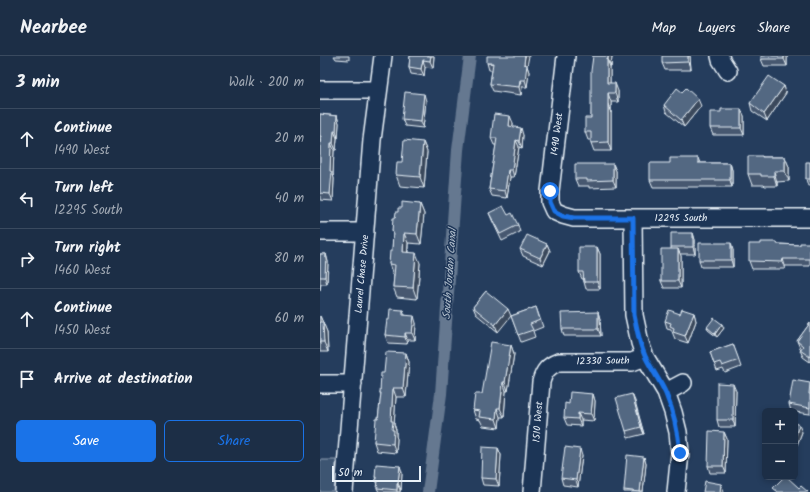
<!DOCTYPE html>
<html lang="en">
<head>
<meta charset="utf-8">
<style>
  :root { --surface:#1c2e46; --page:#25364d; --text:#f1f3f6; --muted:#a0a8b3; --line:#3a4a5f; --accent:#1a73e8 }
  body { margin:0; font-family:Kalam,sans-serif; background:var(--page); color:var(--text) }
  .controls { position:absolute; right:12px; bottom:12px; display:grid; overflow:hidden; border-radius:6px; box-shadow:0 2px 6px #0003 }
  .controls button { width:36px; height:36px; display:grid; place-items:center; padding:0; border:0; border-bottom:1px solid var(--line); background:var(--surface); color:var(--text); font:20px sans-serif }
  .scale { position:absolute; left:12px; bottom:10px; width:89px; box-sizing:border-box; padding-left:4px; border:2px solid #e8f1f8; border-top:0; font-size:11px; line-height:14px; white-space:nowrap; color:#e8f1f8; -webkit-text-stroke:3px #1d3557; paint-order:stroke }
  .stop { position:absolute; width:12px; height:12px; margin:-9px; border:3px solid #1a73e8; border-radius:50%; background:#fff }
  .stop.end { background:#1a73e8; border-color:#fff; box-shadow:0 1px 4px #0008 }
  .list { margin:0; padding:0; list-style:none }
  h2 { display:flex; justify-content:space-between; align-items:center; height:52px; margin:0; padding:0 16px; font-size:17px }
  h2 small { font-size:13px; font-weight:400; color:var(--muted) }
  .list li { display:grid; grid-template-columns:26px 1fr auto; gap:12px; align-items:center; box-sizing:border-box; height:60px; padding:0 16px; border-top:1px solid var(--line) }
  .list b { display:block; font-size:15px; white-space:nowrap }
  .list p { margin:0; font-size:13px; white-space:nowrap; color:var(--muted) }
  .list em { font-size:13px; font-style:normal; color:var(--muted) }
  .actions { display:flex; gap:8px; padding:12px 16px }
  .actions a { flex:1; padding:9px 0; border:1px solid var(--accent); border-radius:6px; text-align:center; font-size:14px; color:var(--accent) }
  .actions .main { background:var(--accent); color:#fff }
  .icon { flex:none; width:22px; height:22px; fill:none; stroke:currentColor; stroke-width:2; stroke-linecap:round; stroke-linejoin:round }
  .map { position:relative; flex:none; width:490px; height:436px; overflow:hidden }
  header { display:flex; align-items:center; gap:24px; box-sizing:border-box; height:56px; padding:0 20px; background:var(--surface); border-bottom:1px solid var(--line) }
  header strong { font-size:19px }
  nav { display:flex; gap:22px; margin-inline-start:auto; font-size:14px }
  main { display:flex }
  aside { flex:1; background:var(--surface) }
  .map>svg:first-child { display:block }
</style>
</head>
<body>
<header>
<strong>Nearbee</strong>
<nav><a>Map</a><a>Layers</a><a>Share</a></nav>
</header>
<main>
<aside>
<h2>3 min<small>Walk · 200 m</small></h2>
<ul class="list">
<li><svg class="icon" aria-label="ahead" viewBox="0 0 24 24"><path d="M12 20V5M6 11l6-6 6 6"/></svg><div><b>Continue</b><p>1490 West</p></div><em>20 m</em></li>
<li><svg class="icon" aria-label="left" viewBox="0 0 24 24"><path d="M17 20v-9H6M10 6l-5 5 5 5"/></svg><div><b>Turn left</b><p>12295 South</p></div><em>40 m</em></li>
<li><svg class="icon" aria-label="right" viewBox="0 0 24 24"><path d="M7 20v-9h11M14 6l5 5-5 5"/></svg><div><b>Turn right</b><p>1460 West</p></div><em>80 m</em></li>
<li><svg class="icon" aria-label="ahead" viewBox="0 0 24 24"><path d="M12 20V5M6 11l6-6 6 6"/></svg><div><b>Continue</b><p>1450 West</p></div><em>60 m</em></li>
<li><svg class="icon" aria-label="arrive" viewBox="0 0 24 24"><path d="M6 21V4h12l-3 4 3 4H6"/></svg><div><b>Arrive at destination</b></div></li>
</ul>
<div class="actions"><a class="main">Save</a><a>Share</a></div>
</aside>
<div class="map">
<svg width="490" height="436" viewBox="0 0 490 436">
  <rect width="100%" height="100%" fill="#253d5d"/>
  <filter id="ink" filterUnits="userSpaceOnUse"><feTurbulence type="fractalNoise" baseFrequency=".025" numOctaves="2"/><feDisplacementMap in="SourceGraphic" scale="8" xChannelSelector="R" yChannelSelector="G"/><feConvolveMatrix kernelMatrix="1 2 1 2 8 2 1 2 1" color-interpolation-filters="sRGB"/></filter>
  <g filter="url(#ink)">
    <path fill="#3e5472" stroke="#93a2b5" d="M0,404H16L14,436H0Z"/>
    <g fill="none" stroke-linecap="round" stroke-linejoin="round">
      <path stroke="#657890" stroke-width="12" d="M108,436L121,338L138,94L150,0"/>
      <g stroke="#e8f1f8" stroke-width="20">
        <path id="minor" d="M246,0L230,135V146L234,155L243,159L254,162H490
          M400,0L401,4L408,15
          M0,34H58
          M313,162L314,259L320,287L325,301L346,336L353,356L358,376L360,397L356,436
          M0,176H45
          M0,328H33
          M346,336L363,327
          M24,436L52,84L63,0
          M212,436L221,326C224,315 228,310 239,306H312L325,301"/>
      </g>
      <use href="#minor" stroke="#1d3557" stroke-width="17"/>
    </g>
    <path fill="#475970" stroke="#e8f1f8" d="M14,0H29V4L16,3Z
      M90,0H114L113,12L105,11L104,20L91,18L89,11Z
      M273,0H292L291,11H290V27L298,35V46H291V95H274L271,87V84H268L265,76L271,62Z
      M370,0L371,14H345L342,7Z
      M467,0V10H444L441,3Z
      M167,7L207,10L209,16L207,31H202L201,39L173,35L170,28L172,14H169Z
      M464,30L466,37L447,65L432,55L430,47Z
      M106,45L103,72L85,70L82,63Z
      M344,49L381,50L364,71L346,56Z
      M421,53L424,60V79H393L390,72Z
      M0,58L17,60L19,67L18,82H17L16,94H14L13,118L14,123L13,145L0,144Z
      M193,67V71L203,79L202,92L199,91L194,121H190L187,142L172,140L169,133L176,89H174L171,82Z
      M103,86L107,96L104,132L80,130L76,119L82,106Z
      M442,100L443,101H465L469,111V125L457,126V130H445L444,129H432L428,118Z
      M378,102L380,107H410L412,114V131H333L330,124L350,107Z
      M490,106V130H488L486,123Z
      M293,108L296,115V131L269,132V130H258L255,123Z
      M100,148L104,158L101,188L88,187V196L100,207L97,243L77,241L73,231L74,219H73L69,208L72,195L73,179L72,175L75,162L82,152Z
      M169,157L188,159L198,169L200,176L182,185L172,164Z
      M373,177L375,184V198H360L361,200V232H344L341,225L351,193V191Z
      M457,186L458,188L480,189L490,187V210H465V213H432L429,205Z
      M227,188L230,195L223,209L203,200L200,193Z
      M277,191L280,198V233H266L264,226V223H262L259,216Z
      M413,194V211H381L379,204Z
      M0,198H6L8,206L7,228H1L0,234Z
      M166,235L178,276L156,258L153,251Z
      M216,251L223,271L213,275L215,281L201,286L191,260Z
      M83,254L85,259L96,267L95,284H88L87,288L68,287L65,279L69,264Z
      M278,256L280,263L281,280H244L242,273Z
      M374,257L376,265L368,287L355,283L351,273L347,272L345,265L360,258Z
      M0,260L7,276L8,296H0Z
      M490,267V306L483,301L480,294L481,293L480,292L477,285Z
      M387,271L404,272L397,281L388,274Z
      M413,288L421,311L405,317L403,313L397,315L390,296Z
      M191,289L194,298L188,335H186L184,361H180L179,372L163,370L160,364L156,363L153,354L162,338Z
      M86,297L89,306L86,341H76L74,368L76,374V380L77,383L76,397L57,395L54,386L58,363L61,339L60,337L64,317Z
      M490,327V358L475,356V355H471L469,348Z
      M416,335L415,371H399L397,364Z
      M273,338L275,345L274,365L261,364V370L247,369L244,362L249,348Z
      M312,338L324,378L308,382L306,375Z
      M475,367L482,376L477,389L475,388Z
      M404,376L407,383L406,417H390L388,410Z
      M178,392L181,399L179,430L163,429L161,422Z
      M262,400L258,431L243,429L241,422Z
      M324,401L326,408L323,436H304V434Z
      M80,410L82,417L81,434H80V436H59L57,432L58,429L55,421Z"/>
    <path fill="#3a485b" stroke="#e8f1f8" d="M111,0H114L113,12L110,5Z
      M205,0H209L207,10L209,16L207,31L205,24L204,8Z
      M288,0H292L291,11L288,3Z
      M368,0H370L371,14L368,6Z
      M464,0H467V10L464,3Z
      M287,3L290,11V35L287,27Z
      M103,4L105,11L104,20L101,13Z
      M200,24L202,31L201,39L199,31Z
      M295,27L298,35V46L295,37Z
      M464,30L466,37L447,65L444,58Z
      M288,37L291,46V57L288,48Z
      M104,38L106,45L103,72L101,65Z
      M378,43L381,50L364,71L361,64Z
      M288,48L291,57V95L288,86Z
      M421,53L424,60V79L421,72Z
      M17,60L19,67L18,82L16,75Z
      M190,60L193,67L192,77L189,70Z
      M201,72L203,79L202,92L199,85Z
      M14,75L17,82L16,94L13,87Z
      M196,84L199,91L194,121L192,114Z
      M103,86L107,96L104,132L100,121Z
      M11,87L14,94L13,118L14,123L13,145L10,138V115Z
      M465,101L469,111V125L465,115Z
      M410,107L412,114V131L410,124Z
      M293,108L296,115V131L293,124Z
      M188,114L190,121L187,142L185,135Z
      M454,115L457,126V130L454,120Z
      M100,148L104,158L101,188L97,178Z
      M84,177L88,187L87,206L83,196Z
      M373,177L375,184V198L373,191Z
      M411,187L413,194V211L411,204Z
      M227,188L230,195L223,209L220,202Z
      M277,191L280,198V233L277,226Z
      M358,193L361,200V232L358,225Z
      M96,197L100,207L97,243L93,232Z
      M6,198L8,206L7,228L5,221Z
      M463,203L465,210V213L462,206Z
      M188,253L191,260L178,276L175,269Z
      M278,256L280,263L281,280L278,273Z
      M374,257L376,265L368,287L365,280Z
      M0,260L4,269L3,266L7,276L8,296L4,286L0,267Z
      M94,260L96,267L95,284L92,277Z
      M402,268L404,272L397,281L395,278Z
      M85,277L88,284L87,288L85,281Z
      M191,289L194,298L188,335L185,326Z
      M86,297L89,306L86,341L83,332Z
      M183,326L186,335L184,361L180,352Z
      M413,328L416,335L415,371L413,364Z
      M73,332L76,341L74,368L76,374V380L77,383L76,397L73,388L72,374L71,365Z
      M273,338L275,345L274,365L271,358Z
      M312,338L315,345L324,378L321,371Z
      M177,352L180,361L179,372L176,363Z
      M258,357L261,364V370L258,363Z
      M479,369L482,376L477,389L475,381Z
      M404,376L407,383L406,417L403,410Z
      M178,392L181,399L179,430L176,423Z
      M260,393L262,400L258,431L256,424Z
      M324,401L326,408L323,436H320Z
      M80,410L82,417L81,434L78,427Z
      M77,427L80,434V436H77Z
      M401,428L404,435L403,436H400Z"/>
    <path fill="#536782" stroke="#e8f1f8" d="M90,0H111L110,5L103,4L101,13L89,11Z
      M167,0H205L204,8L207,9L205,24H200L199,31L170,28L173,7H167Z
      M273,0H288V3H287V27H295V37H288V86L271,87V76H265V62H271V15Z
      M342,0H368V6L342,7Z
      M441,0H464V3H441Z
      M449,20L464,30L444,58L430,47Z
      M357,32L362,36L366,32L378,43L361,64L344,49Z
      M85,36L104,38L101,65L82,63Z
      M401,53H421V72H390V56H401Z
      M0,58L17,60L16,75H14L13,87H11L10,115L12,116L10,138L0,137V89L1,80H0Z
      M174,58L190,60L189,70L201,72L199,85L196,84L192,114H188L185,135L169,133L177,82H171Z
      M84,84L103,86L100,121L76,119L77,106H82Z
      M428,100H442V101H465V115H454V120H441V118H428Z
      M350,102H378V107H410V124H330V107H350Z
      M486,106H490V123H486Z
      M255,108H293V124L267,125V123H255Z
      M82,146L100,148L97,178L84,177L83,196L96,197L93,232L73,231L75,209L69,208L70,195H72L73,176L72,175L73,162H75L76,156H78V152H82Z
      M183,150L188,159L192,157L198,169L180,178L169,157Z
      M351,177H373V191H351Z
      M207,179L227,188L220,202L200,193Z
      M441,186H457V188L480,189V187H490V203H463L462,206L429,205V188H441Z
      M379,187H411V204H379Z
      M259,191H277V226H264L263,216H259Z
      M341,193H358V225H341Z
      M0,198H6L5,221H0Z
      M166,235L188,253L175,269L153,251Z
      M216,251L220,264L210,268L213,274L198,279L191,260Z
      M70,253L83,254V259L94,260L92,277H85V281L65,279L67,264H69Z
      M362,253L374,257L365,280L353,276L354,272L350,270L351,267L345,265L349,254L360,258Z
      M278,256V273H242L241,257Z
      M394,262L402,268L395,278L387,271Z
      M0,266H3L4,286H0Z
      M490,267V301L480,294L483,290L477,285Z
      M171,286L191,289L185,326H183L180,352H177L176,363L159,361L160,355L153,354L155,338H162Z
      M413,288L419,304L402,310L400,306L394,308L390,296Z
      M66,296L86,297L83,332H73L71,365H73L72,374H74L73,388L54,386L56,363H58L61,337H60L61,317H64Z
      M473,324L490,327L489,338H490V352L469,348Z
      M397,327L413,328V364H397Z
      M250,336L273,338L271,358L258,357V363L244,362L245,347L249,348Z
      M312,338L321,371L306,375L296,342Z
      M475,367L479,369L475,381Z
      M389,375L404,376L403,410H388Z
      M162,391L178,392L176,423L161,422Z
      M245,391L260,393L256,424L241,422Z
      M307,399L324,401L320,436L304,434Z
      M56,408L80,410L78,427H77V434L57,432L58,425H56V421H55Z
      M464,421H467L479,432L481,430L488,436H458L453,432Z
      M385,425L401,428L400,436H383Z"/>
  </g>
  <g fill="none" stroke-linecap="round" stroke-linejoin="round" filter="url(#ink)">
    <path stroke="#1a73e8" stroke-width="5" d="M230,135V146L234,155L243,160L254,162H313L314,259C317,273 319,287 325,300C331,313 340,324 346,338C354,357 358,376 360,397"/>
  </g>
  <g text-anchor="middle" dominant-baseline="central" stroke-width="3" stroke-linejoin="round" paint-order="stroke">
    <g font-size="10" fill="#e8f1f8" stroke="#1d3557">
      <text transform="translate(237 78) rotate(-83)">1490 West</text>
      <text x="361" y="162">12295 South</text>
      <text transform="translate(42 218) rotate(-85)">Laurel Chase Drive</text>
      <text transform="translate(283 305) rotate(-1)">12330 South</text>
      <text transform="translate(218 366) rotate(-86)">1510 West</text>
    </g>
    <g font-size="11" font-style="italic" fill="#b4c1ce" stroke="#1d3557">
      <text transform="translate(130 218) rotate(-86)">South Jordan Canal</text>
    </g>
  </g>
</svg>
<div class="controls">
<button>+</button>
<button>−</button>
</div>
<div class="scale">50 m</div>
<div class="stop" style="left:230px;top:135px"></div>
<div class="stop end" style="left:360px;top:397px"></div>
</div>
</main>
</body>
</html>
